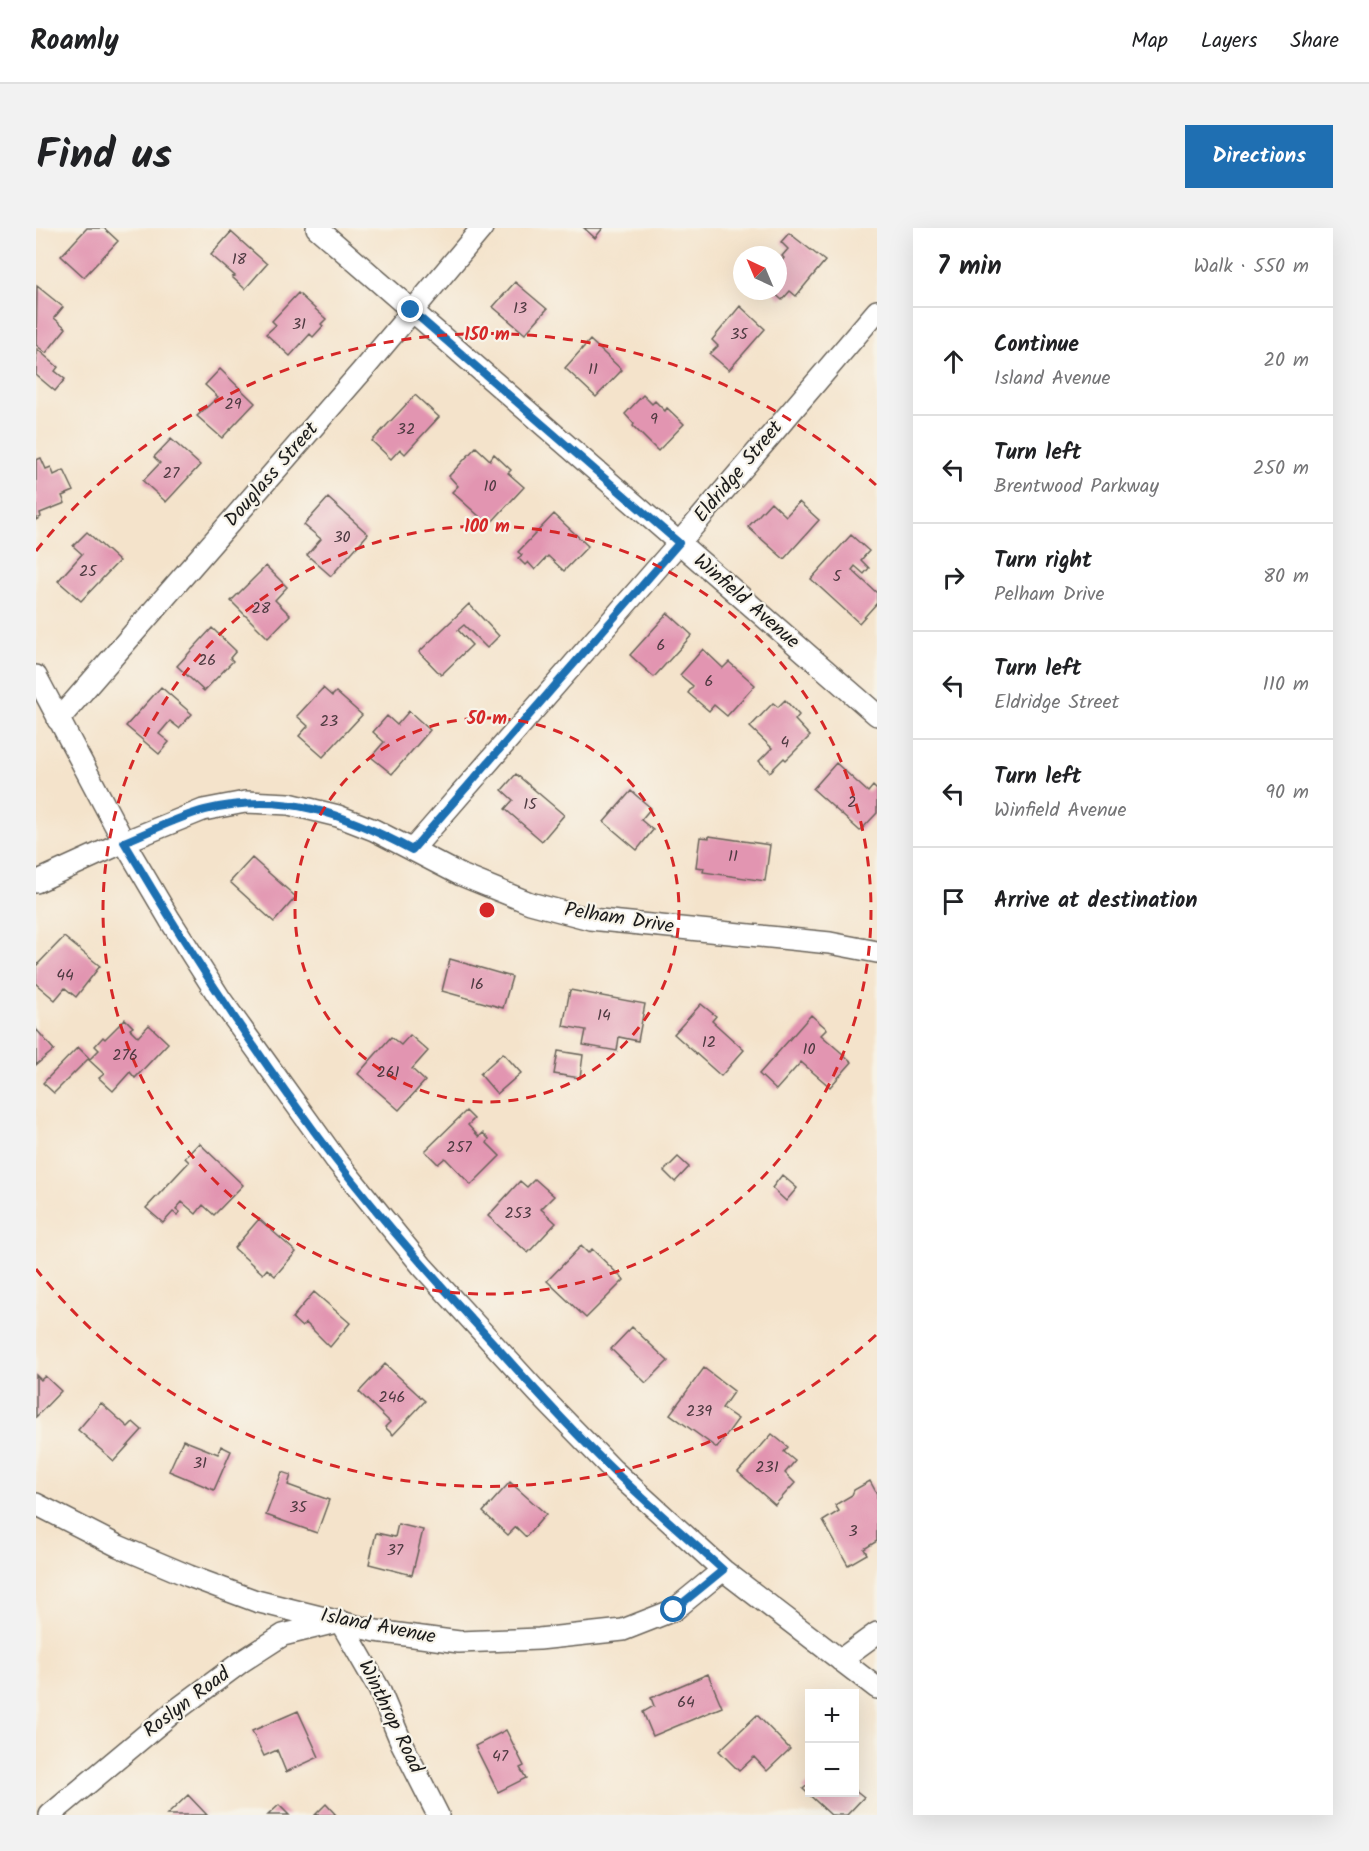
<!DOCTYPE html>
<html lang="en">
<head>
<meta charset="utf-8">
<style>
  :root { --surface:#fff; --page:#f2f2f2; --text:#202124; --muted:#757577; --line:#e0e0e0; --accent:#1f6fb2 }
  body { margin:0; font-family:Kalam,sans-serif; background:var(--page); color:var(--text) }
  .controls { position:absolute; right:18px; bottom:18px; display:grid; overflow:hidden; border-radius:0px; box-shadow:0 6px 24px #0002 }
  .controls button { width:54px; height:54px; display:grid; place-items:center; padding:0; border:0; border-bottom:2px solid var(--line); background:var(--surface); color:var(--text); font:30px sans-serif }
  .compass { position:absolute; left:697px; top:18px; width:54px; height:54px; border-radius:50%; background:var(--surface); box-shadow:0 6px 24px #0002; rotate:316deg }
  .stop { position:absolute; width:18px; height:18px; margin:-14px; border:4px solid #1f6fb2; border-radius:50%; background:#fff }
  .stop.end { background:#1f6fb2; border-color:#fff; box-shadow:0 2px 6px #0008 }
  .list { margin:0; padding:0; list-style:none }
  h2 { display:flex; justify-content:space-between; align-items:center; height:78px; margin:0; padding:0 24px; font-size:26px }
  h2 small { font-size:20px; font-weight:400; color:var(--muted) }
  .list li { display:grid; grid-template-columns:39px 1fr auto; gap:18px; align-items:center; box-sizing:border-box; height:108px; padding:0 24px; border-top:2px solid var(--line) }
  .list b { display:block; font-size:22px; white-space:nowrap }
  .list p { margin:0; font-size:20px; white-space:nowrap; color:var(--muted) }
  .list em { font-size:20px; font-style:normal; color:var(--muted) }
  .icon { flex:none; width:33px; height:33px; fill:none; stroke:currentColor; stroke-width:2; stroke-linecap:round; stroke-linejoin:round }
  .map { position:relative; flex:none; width:841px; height:1587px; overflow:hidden; border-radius:0px }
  header { display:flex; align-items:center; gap:36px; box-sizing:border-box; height:84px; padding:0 30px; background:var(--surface); border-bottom:2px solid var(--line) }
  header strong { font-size:28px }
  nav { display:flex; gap:33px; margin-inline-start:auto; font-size:21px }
  .intro { display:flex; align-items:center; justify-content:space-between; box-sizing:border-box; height:144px; padding:0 36px }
  h1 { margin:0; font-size:42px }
  .button { padding:15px 27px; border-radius:0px; background:var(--accent); color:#fff; font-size:21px; font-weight:700 }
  main { display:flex; gap:36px; padding:0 36px }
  aside { flex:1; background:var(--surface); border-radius:0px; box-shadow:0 6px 24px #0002 }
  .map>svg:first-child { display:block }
</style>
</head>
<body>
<header>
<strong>Roamly</strong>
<nav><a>Map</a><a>Layers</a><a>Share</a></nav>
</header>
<div class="intro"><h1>Find us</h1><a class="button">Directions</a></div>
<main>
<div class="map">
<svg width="841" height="1587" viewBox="0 0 841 1587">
  <rect width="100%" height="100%" fill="#f7f3e8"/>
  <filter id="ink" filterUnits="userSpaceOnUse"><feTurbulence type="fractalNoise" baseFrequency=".0167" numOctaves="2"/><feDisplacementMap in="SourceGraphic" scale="12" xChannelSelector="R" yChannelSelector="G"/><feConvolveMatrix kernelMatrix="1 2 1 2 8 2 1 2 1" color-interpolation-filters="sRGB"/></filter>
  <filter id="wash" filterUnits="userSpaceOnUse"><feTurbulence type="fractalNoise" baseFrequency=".008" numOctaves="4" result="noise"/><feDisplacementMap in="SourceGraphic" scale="24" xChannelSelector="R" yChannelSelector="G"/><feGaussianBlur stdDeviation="1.35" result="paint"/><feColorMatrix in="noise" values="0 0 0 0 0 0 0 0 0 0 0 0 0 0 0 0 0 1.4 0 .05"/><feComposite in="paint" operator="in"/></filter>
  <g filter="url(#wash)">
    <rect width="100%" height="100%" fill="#f4e3cb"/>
    <g id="blocks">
      <path fill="#e295b1" d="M51,0H68L82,13L48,49L25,28Z
        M548,0H567L559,10Z
        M195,4L231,36L209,61L196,49L199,48L175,27Z
        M753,5L789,33L760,68L754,63L746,72L736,63H742V37L748,30L746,28L752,21L745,14Z
        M479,54L511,81L489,106L457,79Z
        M1,58L27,79L18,90L30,100L10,125L0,117Z
        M262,65L290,91L285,96L287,98L277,109L274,106L254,128L230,106L240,97L236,93Z
        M704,78L729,101L693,142L674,126L682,118L676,112Z
        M554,112L586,142L560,169L529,140Z
        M1,121L22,139L19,143L29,151L19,163L0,147Z
        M184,141L219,175L186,210L161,188L182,169L169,157Z
        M379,167L403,189L369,226L364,221L355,231L336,213Z
        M607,167L616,176L619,173L629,183L631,180L648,196L622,223L597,198L598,196L589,186Z
        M135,211L164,237L130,274L107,253L124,235L118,229Z
        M440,219L454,232L458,226L475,242L472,245L488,259L453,297L416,264L422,258L413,248Z
        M5,230L10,241L15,239L18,247L28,242L38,263L26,268L29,275L4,285L5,289L0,292V232Z
        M292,270L332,306L295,348L271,327L285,311L268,297Z
        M735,274L750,288L763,274L783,292L748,331L712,299Z
        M518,286L552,318L528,343L512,328L499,342L492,334L489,337L482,330L486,327L482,324Z
        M51,304L83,333L45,373L22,353L46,326L37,318Z
        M815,307L833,323L825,332L833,340L828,346L819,338L816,342L841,365V375L823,395L775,351Z
        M230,338L251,359L239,372L254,387L232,410L195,373Z
        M433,376L463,408L451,420L428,397L422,402L436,417L405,447L383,424Z
        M632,385L656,407L618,449L594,427Z
        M176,400L200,423L194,430L197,433L168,463L141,438Z
        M667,421L687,440L693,434L719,457L691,488L678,477L673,483L652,465L657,458L644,447Z
        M125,459L156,486L143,500L134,493L123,506L133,514L123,526L90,498Z
        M287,460L296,468L300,464L326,487L287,529L263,508L272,498L261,488Z
        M749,472L763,487L759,492L774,508L750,532L748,530L734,544L723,533L736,520L714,499L737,475L742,479Z
        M373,483L394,502L356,546L335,529L348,514L337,504L351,488L361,497Z
        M800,535L832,564L837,558L841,562V585L824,603L777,561Z
        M480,546L528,587L506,613L469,581L477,572L466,562Z
        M595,563L615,580L605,592L617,602L601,622L568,594Z
        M673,608L734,617L729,653L667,644L668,640L660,639L664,609L673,610Z
        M216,630L260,669L238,694L194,654Z
        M28,709L64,738L40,769L29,760L19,772L0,756V738Z
        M414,731L476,749L467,780L406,763Z
        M534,762L609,776L602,813L583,809L581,823L547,817L550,802L527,798Z
        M665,776L680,788L676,793L708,822L685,848L638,806Z
        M775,787L791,801L785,807L816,834L794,859L765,834L740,862L723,846Z
        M89,791L97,799L94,801L102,809L113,797L132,815L99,850L94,844L77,863L63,850L68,846L53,832L63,822L59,818L67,809L69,811Z
        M0,801L18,822L0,837Z
        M374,807L392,823L376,841L389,853L363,882L322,846L355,809L365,817Z
        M42,819L53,830L18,865L7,855Z
        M522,823L547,827L544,850L518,846Z
        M467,825L485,845L461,866L444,846Z
        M430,883L438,891L432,897L443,909L447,905L453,911L451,915L464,928L435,957L409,930L402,936L389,923Z
        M163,915L207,957L178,987L167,977L160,986L146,974L140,981L144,984L141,987L137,984L127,995L110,980L153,934L149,930Z
        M642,929L653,939L639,954L628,943Z
        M746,947L761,960L750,973L736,960Z
        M499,951L518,968L505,981L520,995L492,1025L452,988L484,953L491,959Z
        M223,991L260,1024L239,1048L231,1041L227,1046L198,1020Z
        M545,1018L552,1025L556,1021L588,1052L550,1090L511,1053Z
        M278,1064L314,1095L294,1119L270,1095L266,1099L256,1090Z
        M596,1099L632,1133L610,1155L575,1121Z
        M349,1136L389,1173L357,1207L349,1199L354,1194L323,1164Z
        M668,1140L698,1163L686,1180L702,1191L681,1220L634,1186Z
        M0,1147L5,1152L9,1148L25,1163L0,1189Z
        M65,1175L92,1199L97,1194L106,1202L78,1233L42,1202Z
        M736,1206L752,1219L748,1224L759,1233L749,1245L759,1255L739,1277L702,1244Z
        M147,1212L182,1226L185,1218L195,1223L178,1262L133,1243Z
        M246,1244L255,1247L252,1257L293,1272L281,1305L230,1287Z
        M834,1253L841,1266V1313L828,1321L831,1326L812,1337L787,1293L803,1283L799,1277L816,1267L818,1262Z
        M474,1254L510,1286L490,1309L480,1299L472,1307L447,1284Z
        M362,1296L387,1302L376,1347L333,1336L340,1305L359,1309Z
        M672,1446L686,1479L617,1508L607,1484L618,1478L615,1470Z
        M262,1483L283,1529L250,1544L241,1522L228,1528L216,1503Z
        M721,1487L754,1521L731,1543L718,1529L703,1543L683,1523Z
        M470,1502L488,1538L484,1540L490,1550L462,1564L439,1518Z
        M774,1555V1564H818V1561L828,1569L811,1587H795L767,1561Z
        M152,1567L171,1587H131Z
        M290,1576L300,1587H279Z
        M243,1577L253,1587H232Z"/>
    </g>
  </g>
  <g filter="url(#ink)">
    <use href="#blocks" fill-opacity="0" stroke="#686259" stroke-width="1.5"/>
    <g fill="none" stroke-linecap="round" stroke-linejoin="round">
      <g stroke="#686259" stroke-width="24">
        <path id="street" d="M281,0L841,487
          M0,448L88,614L134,692L185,772L300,932L386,1038L503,1166L577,1242L687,1342L841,1460
          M22,492L326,143L446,0
          M376,622L643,315L841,83
          M0,654L88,614L167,582L209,574L253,576L302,588L338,602L425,647L494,675L554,691L794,715L841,724
          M0,1276L82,1318L153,1348L220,1373L340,1403L423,1414L503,1411L587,1402L638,1382L687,1342
          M804,1432L841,1405
          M14,1587L135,1486L205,1434L247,1407L304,1393L343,1461L366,1516L402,1587"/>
      </g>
      <use href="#street" stroke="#fff" stroke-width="21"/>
    </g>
  </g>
  <g fill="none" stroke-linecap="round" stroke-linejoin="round" filter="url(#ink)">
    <path stroke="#1f6fb2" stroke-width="8" d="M375,82L643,315L376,622C308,585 247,563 169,582C144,588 113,604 88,614C153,724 222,829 299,931C349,996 405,1058 460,1118C498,1161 537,1204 578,1243C613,1277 651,1309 687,1342L638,1382"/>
  </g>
  <g fill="none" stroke="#d62828" stroke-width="3" stroke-dasharray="10 8">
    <circle cx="451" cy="682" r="192"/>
    <circle cx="451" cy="682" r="384"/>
    <path d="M840 1107A576 576 0 0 1 0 1041M0 323A576 576 0 0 1 840 257"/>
  </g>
  <g text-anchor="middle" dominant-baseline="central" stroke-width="4.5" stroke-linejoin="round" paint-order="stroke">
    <g font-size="16" fill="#4e3a41">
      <text x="203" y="31">18</text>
      <text x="484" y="80">13</text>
      <text x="263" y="96">31</text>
      <text x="703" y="106">35</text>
      <text x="557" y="141">11</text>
      <text x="197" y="176">29</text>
      <text x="618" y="191">9</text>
      <text x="370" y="201">32</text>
      <text x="135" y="245">27</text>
      <text x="454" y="258">10</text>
      <text x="306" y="309">30</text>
      <text x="52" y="343">25</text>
      <text x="801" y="348">5</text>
      <text x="225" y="380">28</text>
      <text x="625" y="417">6</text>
      <text x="171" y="432">26</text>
      <text x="673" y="453">6</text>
      <text x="293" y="493">23</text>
      <text x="749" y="514">4</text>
      <text x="816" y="574">2</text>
      <text x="494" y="576">15</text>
      <text x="697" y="628">11</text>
      <text x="29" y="747">44</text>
      <text x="441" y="756">16</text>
      <text x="568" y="787">14</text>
      <text x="673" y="814">12</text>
      <text x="773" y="821">10</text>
      <text x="89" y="827">276</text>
      <text x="352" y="844">261</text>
      <text x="423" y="919">257</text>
      <text x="482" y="985">253</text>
      <text x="356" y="1169">246</text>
      <text x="663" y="1183">239</text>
      <text x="164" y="1235">31</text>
      <text x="731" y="1239">231</text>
      <text x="262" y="1279">35</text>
      <text x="817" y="1303">3</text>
      <text x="359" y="1322">37</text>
      <text x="650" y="1474">64</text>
      <text x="464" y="1528">47</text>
    </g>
    <g font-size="20" fill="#1c1c1c" stroke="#f7f3e8">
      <text transform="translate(703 244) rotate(-50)">Eldridge Street</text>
      <text transform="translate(236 247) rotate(-49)">Douglass Street</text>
      <text transform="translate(710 374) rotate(41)">Winfield Avenue</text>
      <text transform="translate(583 691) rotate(9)">Pelham Drive</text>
      <text transform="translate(342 1399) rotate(11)">Island Avenue</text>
      <text transform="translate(151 1475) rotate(-37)">Roslyn Road</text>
      <text transform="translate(354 1489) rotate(64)">Winthrop Road</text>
    </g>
  </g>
  <circle cx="451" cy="682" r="9" fill="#d62828" stroke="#f7f3e8" stroke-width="3"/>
  <g font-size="18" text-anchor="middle" font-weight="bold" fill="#d62828" stroke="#f7f3e8" stroke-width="4.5" stroke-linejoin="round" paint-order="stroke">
    <text x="451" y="112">150 m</text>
    <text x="451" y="304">100 m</text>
    <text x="451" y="496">50 m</text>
  </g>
</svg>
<div class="controls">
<button>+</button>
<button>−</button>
</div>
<svg class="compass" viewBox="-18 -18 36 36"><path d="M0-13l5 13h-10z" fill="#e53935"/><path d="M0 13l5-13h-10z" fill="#757577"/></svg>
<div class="stop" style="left:638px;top:1382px"></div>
<div class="stop end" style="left:375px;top:82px"></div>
</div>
<aside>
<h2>7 min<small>Walk · 550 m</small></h2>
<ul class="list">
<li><svg class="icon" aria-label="ahead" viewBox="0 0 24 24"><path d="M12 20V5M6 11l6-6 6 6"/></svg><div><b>Continue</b><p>Island Avenue</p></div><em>20 m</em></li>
<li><svg class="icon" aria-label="left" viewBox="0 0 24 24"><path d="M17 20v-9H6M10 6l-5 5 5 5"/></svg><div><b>Turn left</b><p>Brentwood Parkway</p></div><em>250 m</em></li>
<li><svg class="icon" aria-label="right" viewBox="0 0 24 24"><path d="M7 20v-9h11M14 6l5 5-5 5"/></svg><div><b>Turn right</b><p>Pelham Drive</p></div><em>80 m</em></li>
<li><svg class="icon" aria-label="left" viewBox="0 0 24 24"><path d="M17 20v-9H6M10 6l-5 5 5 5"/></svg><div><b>Turn left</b><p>Eldridge Street</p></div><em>110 m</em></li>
<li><svg class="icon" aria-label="left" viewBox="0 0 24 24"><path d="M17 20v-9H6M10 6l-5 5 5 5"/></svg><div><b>Turn left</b><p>Winfield Avenue</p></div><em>90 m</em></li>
<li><svg class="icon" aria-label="arrive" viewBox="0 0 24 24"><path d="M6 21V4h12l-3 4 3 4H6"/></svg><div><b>Arrive at destination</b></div></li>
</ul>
</aside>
</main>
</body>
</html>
